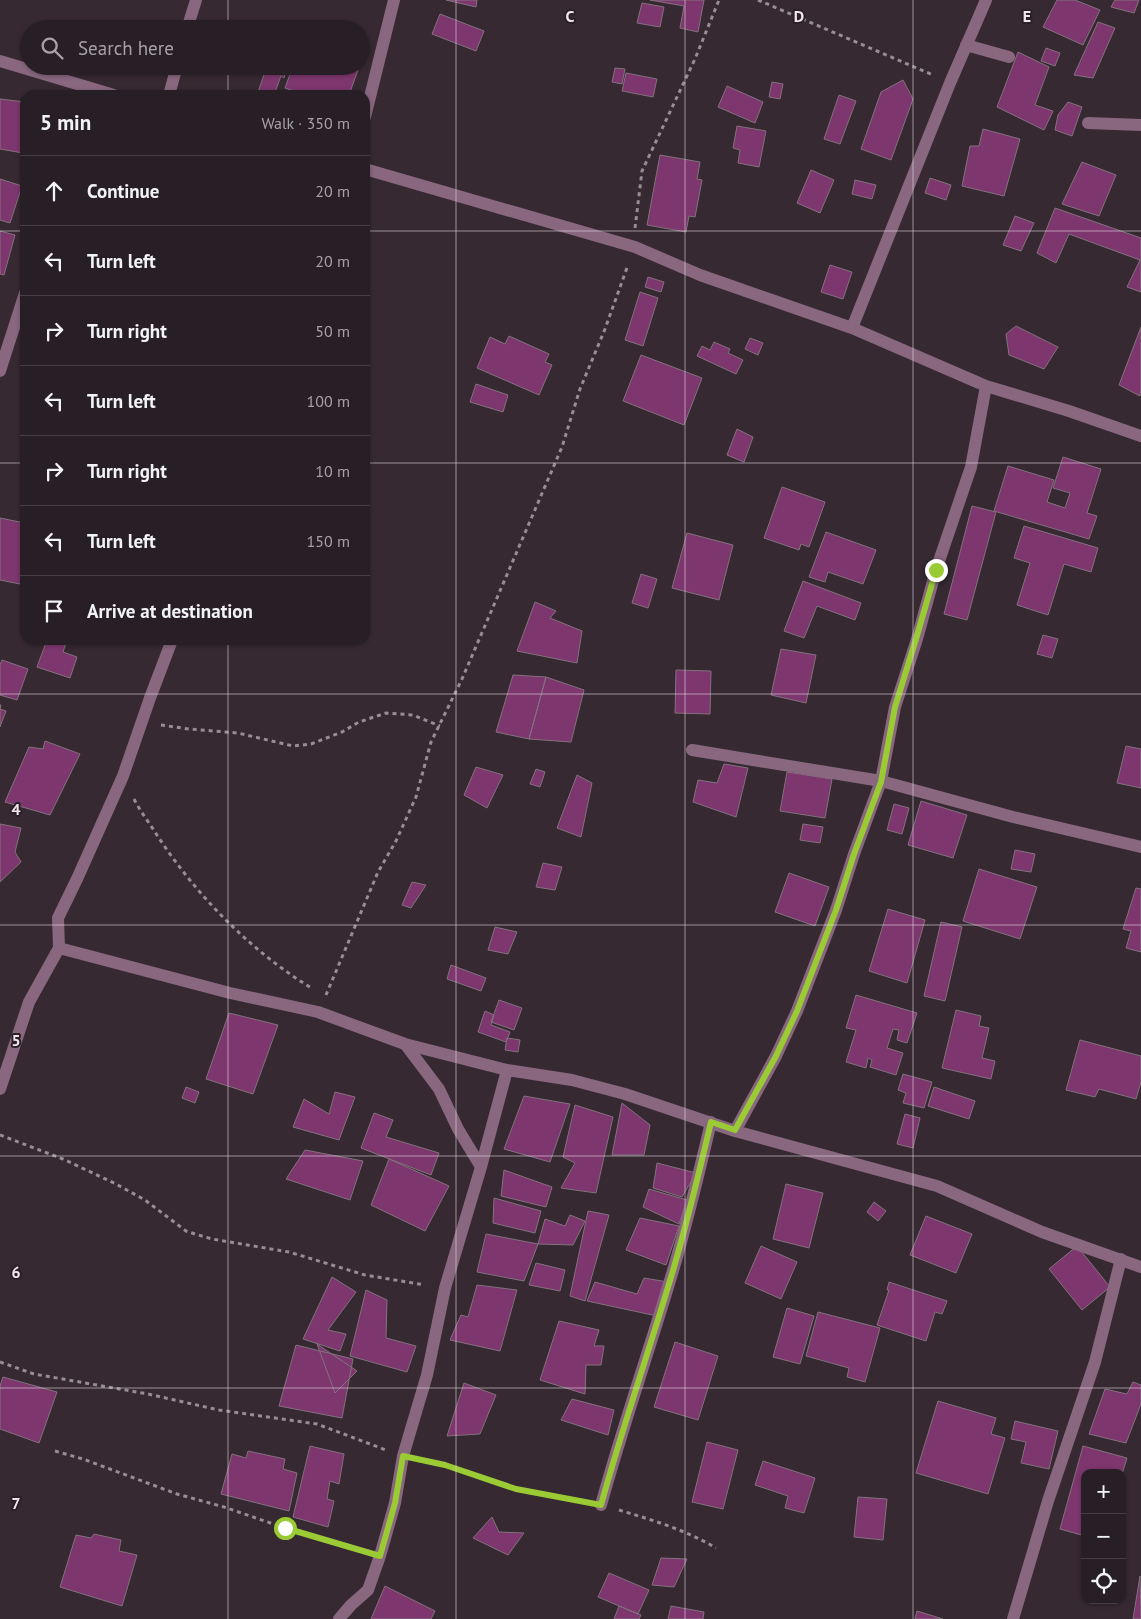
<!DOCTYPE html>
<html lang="en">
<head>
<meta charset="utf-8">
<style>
  :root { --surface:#281f26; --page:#30272e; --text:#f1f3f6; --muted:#a5a2a7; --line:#443d43 }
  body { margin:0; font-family:"PT Sans",sans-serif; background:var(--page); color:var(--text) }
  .controls { position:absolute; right:15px; bottom:15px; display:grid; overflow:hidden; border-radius:10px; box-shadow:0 1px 4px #0004 }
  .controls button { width:45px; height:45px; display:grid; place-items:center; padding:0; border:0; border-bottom:1px solid var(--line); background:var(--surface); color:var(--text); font:25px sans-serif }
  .stop { position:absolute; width:15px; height:15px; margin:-11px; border:4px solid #9acb34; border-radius:50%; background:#fff }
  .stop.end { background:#9acb34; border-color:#fff; box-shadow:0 1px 5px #0008 }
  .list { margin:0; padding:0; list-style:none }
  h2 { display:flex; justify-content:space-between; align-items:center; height:65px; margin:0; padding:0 20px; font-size:21px }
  h2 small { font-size:16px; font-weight:400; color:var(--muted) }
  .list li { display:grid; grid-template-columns:32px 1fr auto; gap:15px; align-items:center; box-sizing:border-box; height:70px; padding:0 20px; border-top:1px solid var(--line) }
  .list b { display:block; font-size:19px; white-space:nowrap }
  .list em { font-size:16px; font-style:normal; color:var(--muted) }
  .icon { flex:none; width:28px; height:28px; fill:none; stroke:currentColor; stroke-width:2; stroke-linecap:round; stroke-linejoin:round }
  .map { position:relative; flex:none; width:1141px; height:1619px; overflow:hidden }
  .search { position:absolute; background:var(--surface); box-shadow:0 1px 4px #0004; left:20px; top:20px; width:350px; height:55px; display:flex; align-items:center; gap:12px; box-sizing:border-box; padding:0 18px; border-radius:28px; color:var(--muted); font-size:19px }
  .panel { position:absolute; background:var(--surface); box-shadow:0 1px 4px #0004; left:20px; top:90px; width:350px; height:555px; border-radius:15px }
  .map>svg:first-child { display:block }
</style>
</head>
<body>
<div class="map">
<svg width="1141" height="1619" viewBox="0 0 1141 1619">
  <rect width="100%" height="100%" fill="#362932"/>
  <path fill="#7d366e" stroke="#82727d" d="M446,0H477L476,7Z
    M650,0H704L698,32L680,28L684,6Z
    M1057,0H1075L1100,10L1083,45L1043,27Z
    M1115,0H1139L1134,13L1111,7Z
    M642,3L664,7L660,27L637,23Z
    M440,14L484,31L476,51L432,34Z
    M1098,22L1115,28L1093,78L1074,75Z
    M1046,48L1060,53L1055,66L1041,61Z
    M1018,52L1049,67L1035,105L1053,111L1044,130L997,107Z
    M267,66H288L284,78L281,76L274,95H257Z
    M293,66H347L358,70L349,95H306L285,88Z
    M615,68L625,69L622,84L612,82Z
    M626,73L657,79L653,97L622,91Z
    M903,80L913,99L891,160L861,149L881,92Z
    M772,82L783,84L780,99L769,97Z
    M727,86L763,102L755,123L718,107Z
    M839,95L856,101L840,144L824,139Z
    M0,99L25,102V139L23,153L0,149Z
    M1068,102L1082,107L1072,136L1055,130L1058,115Z
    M737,126L766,131L759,167L738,163L740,150L733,148Z
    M983,129L1020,139L1004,196L962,186L970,146H979Z
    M660,155L700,162L697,179L702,180L695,217L689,216L686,232L647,225Z
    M1082,162L1116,175L1099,216L1062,204Z
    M811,170L834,180L820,213L797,203Z
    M930,178L951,185L946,200L925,193Z
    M0,179L22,186L10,223L0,220Z
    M855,180L876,185L872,199L852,194Z
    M1055,208L1141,238V292L1127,287L1140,260L1069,234L1056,263L1037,253Z
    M1015,216L1034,223L1021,251L1003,245Z
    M0,231L15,235L4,275L0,274Z
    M830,265L852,272L843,299L821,292Z
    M648,277L664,282L661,292L645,287Z
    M640,292L658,298L643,346L625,340Z
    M1016,326L1058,347L1044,369L1009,355L1006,334Z
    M1141,327V389L1140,396L1119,385Z
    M509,336L549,354L545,362L552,365L539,395L477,368L490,337L505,344Z
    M750,338L763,343L758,355L745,349Z
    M714,342L730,349L728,353L743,360L736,374L697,356L702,346L710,350Z
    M641,355L702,378L684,425L623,401Z
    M476,384L508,395L503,412L470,402Z
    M737,429L753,437L744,462L727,455Z
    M1063,457L1101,469L1087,513L1097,516L1089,539L994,511L1008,466L1054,480L1047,502L1065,508L1070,493L1053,488Z
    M782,487L825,502L809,547L801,544L799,550L764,538Z
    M972,506L996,512L967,620L944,614Z
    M0,518L25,523V544H23L21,557L25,558V585L0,580Z
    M1024,526L1098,548L1091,572L1064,564L1048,615L1017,605L1030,563L1014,558Z
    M826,532L876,550L863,584L828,572L825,582L809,577Z
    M687,533L733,545L719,600L672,588Z
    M641,574L657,579L648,608L632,603Z
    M803,581L861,603L855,620L817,606L804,638L784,631Z
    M535,602L556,611L550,618L582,631L577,663L517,651Z
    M1043,635L1058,639L1052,658L1037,654Z
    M47,640H67L63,652L77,657L70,678L37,667Z
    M781,649L816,655L806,703L771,695Z
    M2,660L28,669L17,700L0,695V665Z
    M676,670L711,671L710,714L675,713Z
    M513,675L546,677L529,739L496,732Z
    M546,677L584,690L571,742L529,739Z
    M0,705H1L0,709L6,711L0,727Z
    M45,741L80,754L50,815L5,802L29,747L43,749Z
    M1126,746L1141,749V788L1117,783Z
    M724,764L748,768L736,817L693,802L698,780L717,783Z
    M476,767L503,775L487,808L464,795Z
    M536,769L545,772L540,787L530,784Z
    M787,772L832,779L825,818L780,811Z
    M577,775L592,783L581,837L557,828Z
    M921,801L967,815L953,858L908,845Z
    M894,804L909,808L902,834L887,830Z
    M0,824L21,828L15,852L21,862L0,882Z
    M803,824L823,827L820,843L800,840Z
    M1015,850L1035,854L1031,872L1011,869Z
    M543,863L562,867L555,890L536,887Z
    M979,869L1037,887L1020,939L963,921Z
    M789,873L829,887L815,926L775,912Z
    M412,882L426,885L411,908L402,905Z
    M1136,888L1141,889V952L1126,948L1131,931L1123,929Z
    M888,909L925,920L907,983L869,971Z
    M941,922L962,927L945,1001L924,996Z
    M495,927L517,932L508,954L488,950Z
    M451,965L486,978L481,991L447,979Z
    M856,995L917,1013L907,1043L897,1040L899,1030L893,1029L887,1048L903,1053L896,1075L870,1067L872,1060L868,1058L866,1068L846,1062L856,1030L846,1028Z
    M499,1000L522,1008L514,1030L491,1022Z
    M956,1010L981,1016L979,1026L989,1028L982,1058L995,1061L991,1079L942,1068Z
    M485,1011L494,1015L491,1025L510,1032L506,1042L478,1032Z
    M229,1013L278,1025L253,1094L206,1079Z
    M507,1038L520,1040L518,1052L505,1050Z
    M1080,1040L1141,1056V1082L1136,1099L1099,1089L1095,1097L1066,1090Z
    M903,1074L932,1082L924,1108L903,1103L906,1093L898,1090Z
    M186,1087L199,1092L195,1103L182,1098Z
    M934,1087L975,1101L969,1119L928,1106Z
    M335,1092L355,1097L339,1140L293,1127L304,1099L329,1114Z
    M524,1096L570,1104L550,1162L504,1149Z
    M622,1103L650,1125L644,1155H612Z
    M575,1105L613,1117L596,1193L561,1188L575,1163L563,1157Z
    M374,1113L393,1120L386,1137L439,1153L431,1175L361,1148Z
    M905,1114L920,1118L913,1148L897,1144Z
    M305,1150L363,1161L350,1200L286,1179Z
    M389,1159L449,1186L425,1231L371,1205Z
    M657,1163L696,1173L682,1197L653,1188Z
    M504,1170L552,1187L546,1207L501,1196Z
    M786,1184L823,1193L809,1248L773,1239Z
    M649,1189L687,1200L679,1224L643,1207Z
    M494,1198L541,1211L535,1233L493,1223Z
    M874,1202L886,1211L878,1221L867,1212Z
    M588,1211L609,1215L585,1301L570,1296Z
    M570,1215L585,1221L573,1245L538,1244L545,1219L565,1226Z
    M926,1216L972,1234L956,1273L910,1255Z
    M640,1218L679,1226L666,1265L626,1250Z
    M486,1234L538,1244L524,1281L477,1272Z
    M761,1246L797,1262L781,1299L745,1283Z
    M1077,1246L1110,1287L1082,1310L1049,1269Z
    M536,1263L565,1270L560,1291L529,1285Z
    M332,1277L356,1292L328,1330L346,1334L340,1351L303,1339Z
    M644,1278L668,1282L657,1316L587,1301L595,1282L637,1294Z
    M889,1282L947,1301L942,1314L935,1312L926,1341L877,1325L889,1290H887Z
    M477,1285L517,1290L500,1351L450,1340L461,1315L468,1317Z
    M366,1290L387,1300L386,1338L416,1346L407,1372L350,1356Z
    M787,1308L814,1316L800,1364L773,1357Z
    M818,1312L880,1328L865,1382L847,1377L849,1368L806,1356Z
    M559,1321L599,1330L594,1346H604L601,1365H586L585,1394L540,1380Z
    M675,1342L718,1356L698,1420L654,1407Z
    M317,1344L357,1371L335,1393Z
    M296,1345L353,1359L342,1418L279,1406Z
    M3,1377L57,1392L39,1443L0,1429V1386Z
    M1133,1382L1141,1385V1404L1126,1443L1089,1434L1105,1389L1127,1394Z
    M464,1383L496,1395L480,1434L447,1436Z
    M572,1399L614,1410L608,1435L561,1420Z
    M938,1401L996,1418L991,1434L1005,1438L988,1494L916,1473Z
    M1015,1421L1058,1431L1049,1469L1021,1463L1026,1442L1011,1439Z
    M707,1442L738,1450L723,1509L692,1502Z
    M310,1446L344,1454L339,1484L330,1481L327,1499L334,1501L328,1527L293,1517Z
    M1083,1446L1127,1458L1122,1474V1473H1085V1536L1060,1529Z
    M248,1451L285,1459L283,1469L297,1473L289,1511L221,1494L232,1454L246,1458Z
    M763,1461L815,1478L804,1513L785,1508L788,1496L755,1485Z
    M858,1497L887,1499L883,1540L854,1537Z
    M492,1517L499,1532L524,1533L508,1555L473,1538Z
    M94,1534L121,1540L119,1551L137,1555L122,1606L60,1587L76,1535L91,1538Z
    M661,1558L687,1559L674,1587L652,1585Z
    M609,1573L649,1590L638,1614L598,1597Z
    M1140,1576L1141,1619H1133Z
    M385,1586L435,1611L431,1619H371Z
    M619,1606L641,1615L639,1619H614Z
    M671,1606L704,1612L703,1619H668Z
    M917,1611L943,1619H915Z"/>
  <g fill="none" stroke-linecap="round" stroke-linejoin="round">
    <path stroke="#988d94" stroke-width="3" stroke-dasharray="4 4" stroke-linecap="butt" d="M758,0L933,75
      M635,228L642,171L695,59L719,0
      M161,725L189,729L238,733L293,746L311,744L342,732L359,722L386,713L413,715L440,726
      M134,799C140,811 148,821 155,832C195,894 250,951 313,989
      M326,995L378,872L396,841L416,797L431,742L462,679L562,447L580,389L605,329L628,265
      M0,1135L63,1159L116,1184L145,1200L186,1231L195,1234L212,1239L289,1252L365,1275L425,1285
      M0,1362L34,1374L148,1394L219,1410L317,1424L386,1450
      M55,1451L83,1459L177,1494L224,1507L285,1528L361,1550
      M423,1460L445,1465L517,1489L581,1501
      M619,1510C652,1520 686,1530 716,1548"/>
    <path stroke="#88677f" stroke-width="12" d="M187,29L196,0
      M966,45L1009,57
      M0,61L114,95
      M169,95L177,66
      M365,117L394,0
      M1088,123L1141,125
      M365,169L635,247L700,275L852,328L986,386L1069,411L1141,436
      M852,328L950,83L986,0
      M0,371L25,293
      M692,750L881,781L1013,817L1141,847
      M59,948L230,993L318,1012L405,1044L507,1070L572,1080L625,1094L735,1131L937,1186L1042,1232L1141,1267
      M405,1044L439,1089L458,1129L481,1167
      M0,1089L29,1002L59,948L58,918L77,879L123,776L150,698L172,640
      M735,1131L776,1056L797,1011L836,910L854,854L881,781L895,707L917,639L936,570L971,467L986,386
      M601,1505C621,1432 646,1360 668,1287C685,1233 698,1177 711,1122
      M339,1619L351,1605L368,1590L380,1556L395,1503L403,1456L427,1375L445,1288L481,1167L507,1070
      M1013,1619L1048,1501L1095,1362L1121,1259"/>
  </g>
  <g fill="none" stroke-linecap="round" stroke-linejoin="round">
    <path stroke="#9acb34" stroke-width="6" d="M285,1528L380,1556L395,1503L403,1456L445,1465L516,1489L601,1505C621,1432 646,1360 668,1287C685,1233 698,1177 711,1122L735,1130L776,1056L797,1011L836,910L854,854L881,782L895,707L916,639L936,570"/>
  </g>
  <path fill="none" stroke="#efe6ec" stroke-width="1" stroke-opacity="0.55" d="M228,0V29M456,0V1619M685,0V1619M913,0V1619M228,66V95M0,231H25M365,231H1141M0,463H25M365,463H1141M228,640V1619M0,694H1141M0,925H1141M0,1156H1141M0,1388H1141"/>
  <g font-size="16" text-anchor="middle" font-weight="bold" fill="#efe6ec" stroke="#2c1f28" stroke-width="4" stroke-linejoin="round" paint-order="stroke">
    <text x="570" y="22">C</text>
    <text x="799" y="22">D</text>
    <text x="1027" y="22">E</text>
    <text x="16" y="815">4</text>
    <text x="16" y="1046">5</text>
    <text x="16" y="1278">6</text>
    <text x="16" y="1509">7</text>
  </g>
</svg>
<div class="controls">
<button>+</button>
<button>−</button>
<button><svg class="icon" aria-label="locate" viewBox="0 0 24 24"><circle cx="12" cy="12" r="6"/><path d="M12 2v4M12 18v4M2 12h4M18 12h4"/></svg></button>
</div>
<div class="stop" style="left:285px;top:1528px"></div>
<div class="stop end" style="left:936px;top:570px"></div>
<div class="search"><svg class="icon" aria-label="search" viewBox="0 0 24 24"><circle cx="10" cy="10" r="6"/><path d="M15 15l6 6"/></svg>Search here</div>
<section class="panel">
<h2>5 min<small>Walk · 350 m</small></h2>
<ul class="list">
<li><svg class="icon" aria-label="ahead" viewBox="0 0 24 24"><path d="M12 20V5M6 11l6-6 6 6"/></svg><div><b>Continue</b></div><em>20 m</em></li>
<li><svg class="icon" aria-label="left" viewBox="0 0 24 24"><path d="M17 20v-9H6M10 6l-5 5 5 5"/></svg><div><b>Turn left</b></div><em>20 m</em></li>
<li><svg class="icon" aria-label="right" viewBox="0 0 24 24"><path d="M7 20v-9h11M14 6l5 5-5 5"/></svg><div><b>Turn right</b></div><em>50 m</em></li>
<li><svg class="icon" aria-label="left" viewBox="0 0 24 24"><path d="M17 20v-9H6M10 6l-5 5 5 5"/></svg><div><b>Turn left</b></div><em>100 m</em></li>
<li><svg class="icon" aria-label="right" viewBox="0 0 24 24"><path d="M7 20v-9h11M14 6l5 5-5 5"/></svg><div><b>Turn right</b></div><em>10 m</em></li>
<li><svg class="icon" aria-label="left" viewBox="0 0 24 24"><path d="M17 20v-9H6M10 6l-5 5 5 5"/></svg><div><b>Turn left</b></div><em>150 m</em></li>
<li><svg class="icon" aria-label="arrive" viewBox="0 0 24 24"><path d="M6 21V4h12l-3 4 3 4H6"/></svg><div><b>Arrive at destination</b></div></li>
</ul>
</section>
</div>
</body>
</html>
